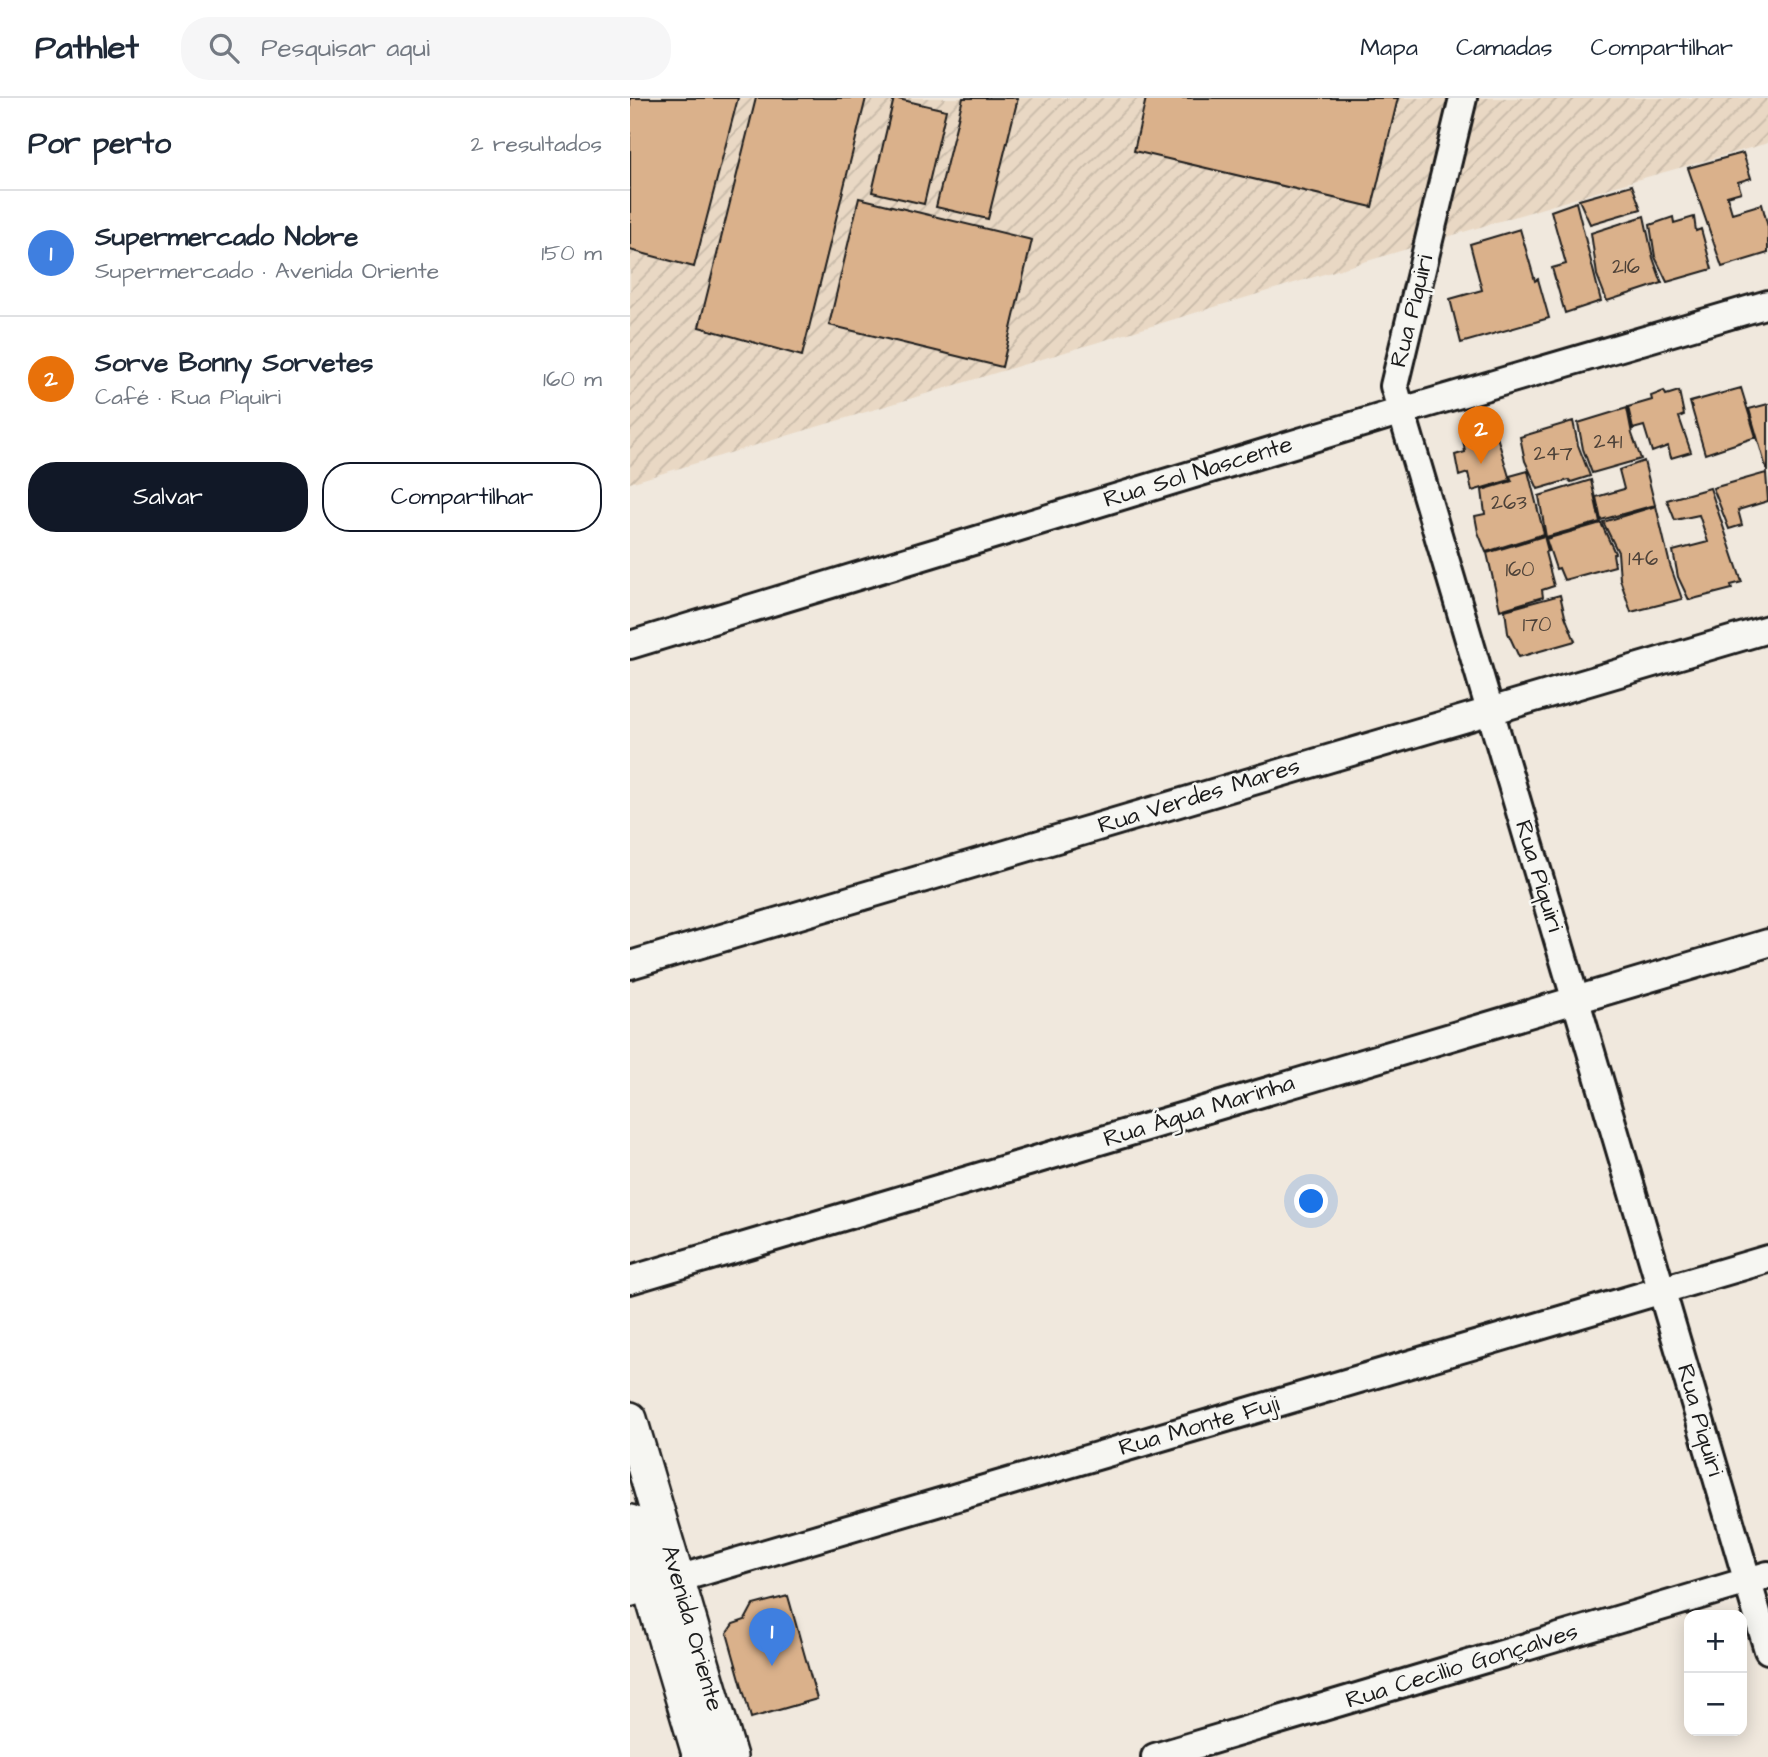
<!DOCTYPE html>
<html lang="pt">
<head>
<meta charset="utf-8">
<style>
  :root { --surface:#fff; --page:#f6f6f7; --text:#1f2937; --muted:#747a83; --line:#e0e1e3; --accent:#111827 }
  body { margin:0; font-family:"Architects Daughter",sans-serif; background:var(--page); color:var(--text) }
  .controls { position:absolute; right:21px; bottom:21px; display:grid; overflow:hidden; border-radius:14px; box-shadow:0 4px 18px #0003 }
  .controls button { width:63px; height:63px; display:grid; place-items:center; padding:0; border:0; border-bottom:2px solid var(--line); background:var(--surface); color:var(--text); font:35px sans-serif }
  .you { position:absolute; left:682px; top:1104px; width:24px; height:24px; margin:-18px; border:5px solid #fff; border-radius:50%; background:#1a73e8; box-shadow:0 0 0 10px #1a73e833 }
  .badge { display:grid; place-items:center; width:46px; height:46px; border-radius:50%; background:var(--accent); color:#fff; font-size:23px; font-weight:700 }
  .pin { position:absolute; translate:-50% -58px; filter:drop-shadow(0 2px 4px #0008) }
  .pin::after { content:''; position:absolute; top:37px; width:24px; height:21px; background:inherit; clip-path:polygon(0 0,100% 0,50% 100%) }
  .list { margin:0; padding:0; list-style:none }
  h2 { display:flex; justify-content:space-between; align-items:center; height:91px; margin:0; padding:0 28px; font-size:30px }
  h2 small { font-size:23px; font-weight:400; color:var(--muted) }
  .list li { display:grid; grid-template-columns:46px 1fr auto; gap:21px; align-items:center; box-sizing:border-box; height:126px; padding:0 28px; border-top:2px solid var(--line) }
  .list b { display:block; font-size:26px; white-space:nowrap }
  .list p { margin:0; font-size:23px; white-space:nowrap; color:var(--muted) }
  .list em { font-size:23px; font-style:normal; color:var(--muted) }
  .actions { display:flex; gap:14px; padding:21px 28px }
  .actions a { flex:1; padding:16px 0; border:2px solid var(--accent); border-radius:28px; text-align:center; font-size:24px; color:var(--accent) }
  .actions .main { background:var(--accent); color:#fff }
  .icon { flex:none; width:38px; height:38px; fill:none; stroke:currentColor; stroke-width:2; stroke-linecap:round; stroke-linejoin:round }
  .map { position:relative; flex:none; width:1138px; height:1659px; overflow:hidden }
  header { display:flex; align-items:center; gap:42px; box-sizing:border-box; height:98px; padding:0 35px; background:var(--surface); border-bottom:2px solid var(--line) }
  header strong { font-size:33px }
  nav { display:flex; gap:38px; margin-inline-start:auto; font-size:24px }
  .search { width:490px; height:63px; background:var(--page); display:flex; align-items:center; gap:18px; box-sizing:border-box; padding:0 24px; border-radius:28px; color:var(--muted); font-size:26px }
  main { display:flex }
  aside { flex:1; background:var(--surface) }
  .map>svg:first-child { display:block }
</style>
</head>
<body>
<header>
<strong>Pathlet</strong>
<div class="search"><svg class="icon" aria-label="search" viewBox="0 0 24 24"><circle cx="10" cy="10" r="6"/><path d="M15 15l6 6"/></svg>Pesquisar aqui</div>
<nav><a>Mapa</a><a>Camadas</a><a>Compartilhar</a></nav>
</header>
<main>
<aside>
<h2>Por perto<small>2 resultados</small></h2>
<ul class="list">
<li><span class="badge" style="background:#3f7fe0">1</span><div><b>Supermercado Nobre</b><p>Supermercado · Avenida Oriente</p></div><em>150 m</em></li>
<li><span class="badge" style="background:#e8710a">2</span><div><b>Sorve Bonny Sorvetes</b><p>Café · Rua Piquiri</p></div><em>160 m</em></li>
</ul>
<div class="actions"><a class="main">Salvar</a><a>Compartilhar</a></div>
</aside>
<div class="map">
<svg width="1138" height="1659" viewBox="0 0 1138 1659">
  <defs>
    <pattern id="industrial-furrows" width="10" height="10" patternUnits="userSpaceOnUse" patternTransform="scale(1.75)"><rect width="10" height="10" fill="#e9d8c4"/><path d="M-1 1l2-2M0 10L10 0M9 11l2-2" fill="none" stroke="#c7b9a8"/></pattern>
  </defs>
  <rect width="100%" height="100%" fill="#f0e8dd"/>
  <filter id="ink" filterUnits="userSpaceOnUse"><feTurbulence type="fractalNoise" baseFrequency=".0143" numOctaves="2"/><feDisplacementMap in="SourceGraphic" scale="14" xChannelSelector="R" yChannelSelector="G"/><feConvolveMatrix kernelMatrix="1 2 1 2 8 2 1 2 1" color-interpolation-filters="sRGB"/></filter>
  <g filter="url(#ink)">
    <path fill="url(#industrial-furrows)" d="M0,0H1138V45L1006,82L0,385Z"/>
    <path fill="#dab18b" stroke="#1c1c1c" stroke-width="2" d="M0,0H108L64,169L0,152Z
      M126,0H236L172,258L69,229Z
      M264,0L316,12L294,106L242,94Z
      M333,0H388L358,121L306,109Z
      M516,0H768L742,109L504,53Z
      M1113,55L1121,80L1108,84L1111,94L1097,98L1102,115L1132,106L1138,129V155L1092,169L1058,70Z
      M1002,87L1011,111L960,126L949,102Z
      M229,100L402,142L372,269L199,227Z
      M946,104L971,203L935,215L922,170L936,166L921,113Z
      M1014,118L1023,160L1032,185L977,203L967,177L961,135Z
      M1043,119L1044,125L1064,119L1066,133L1071,131L1082,171L1037,184L1025,159L1020,127Z
      M890,131L905,183L908,181L919,220L831,245L820,201L852,192L840,146Z
      M1111,290L1126,339L1075,356L1060,304Z
      M1034,293L1036,297L1049,293L1054,317L1049,319L1061,354L1041,360L1038,348L1022,354L1014,328L1003,331L998,309L1022,302L1021,298Z
      M1138,306V373H1137L1119,311Z
      M997,310L1002,336L1011,361L962,375L953,351L948,325Z
      M943,323L948,347L960,378L941,384L939,382L908,391L895,363L890,339Z
      M863,325L880,382L842,393L838,375L829,378L825,357L835,354L832,335Z
      M1014,363L1025,407L971,422L966,399L994,391L989,372Z
      M898,373L914,436L856,454L848,434L845,418L855,416L852,392L882,383L880,378Z
      M1136,375L1138,403L1108,412L1112,427L1099,431L1083,390Z
      M961,382L970,424L916,439L909,398Z
      M1080,390L1112,484L1101,487L1102,491L1059,502L1048,479L1043,453L1078,444L1069,417L1045,422L1037,402Z
      M1026,408L1040,467L1052,501L1001,514L990,481L988,454L973,424Z
      M971,425L985,455L983,456L985,468L934,482L929,470L926,471L916,441Z
      M914,438L918,453L915,454L924,488L912,492L913,499L870,512L857,455Z
      M930,497L935,518L945,543L889,559L878,535L875,512Z
      M158,1498L187,1601L121,1620L97,1535L103,1526L115,1522L123,1507Z"/>
    <g fill="none" stroke-linecap="round" stroke-linejoin="round">
      <g stroke="#1c1c1c" stroke-width="32">
        <path id="minor" d="M833,0L764,288L1138,1552
          M0,547L772,313L1138,206
          M0,867L1138,531
          M0,1182L1138,845
          M0,1495L1138,1161
          M525,1659L1138,1477"/>
      </g>
      <g stroke="#1c1c1c" stroke-width="38">
        <path id="tertiary" d="M0,1321L100,1659
          M0,1424L70,1659"/>
      </g>
      <use href="#minor" stroke="#f6f6f2" stroke-width="26"/>
      <use href="#tertiary" stroke="#f6f6f2" stroke-width="33"/>
    </g>
  </g>
  <g text-anchor="middle" dominant-baseline="central" stroke-width="5" stroke-linejoin="round" paint-order="stroke">
    <g font-size="21" fill="#4c4138">
      <text x="996" y="168">216</text>
      <text x="978" y="343">241</text>
      <text x="923" y="355">247</text>
      <text x="879" y="404">263</text>
      <text x="1013" y="460">146</text>
      <text x="890" y="471">160</text>
      <text x="907" y="526">170</text>
    </g>
    <g font-size="24" fill="#1c1c1c" stroke="#f6f6f2">
      <text transform="translate(782 213) rotate(-76)">Rua Piquiri</text>
      <text transform="translate(568 374) rotate(-17)">Rua Sol Nascente</text>
      <text transform="translate(569 698) rotate(-17)">Rua Verdes Mares</text>
      <text transform="translate(909 778) rotate(73)">Rua Piquiri</text>
      <text transform="translate(569 1013) rotate(-17)">Rua Água Marinha</text>
      <text transform="translate(1070 1322) rotate(74)">Rua Piquiri</text>
      <text transform="translate(569 1328) rotate(-16)">Rua Monte Fuji</text>
      <text transform="translate(62 1530) rotate(74)">Avenida Oriente</text>
      <text transform="translate(832 1568) rotate(-17)">Rua Cecilio Gonçalves</text>
    </g>
  </g>
</svg>
<div class="controls">
<button>+</button>
<button>−</button>
</div>
<div class="you"></div>
<div class="pin badge" style="left:142px;top:1568px;background:#3f7fe0">1</div>
<div class="pin badge" style="left:851px;top:366px;background:#e8710a">2</div>
</div>
</main>
</body>
</html>
